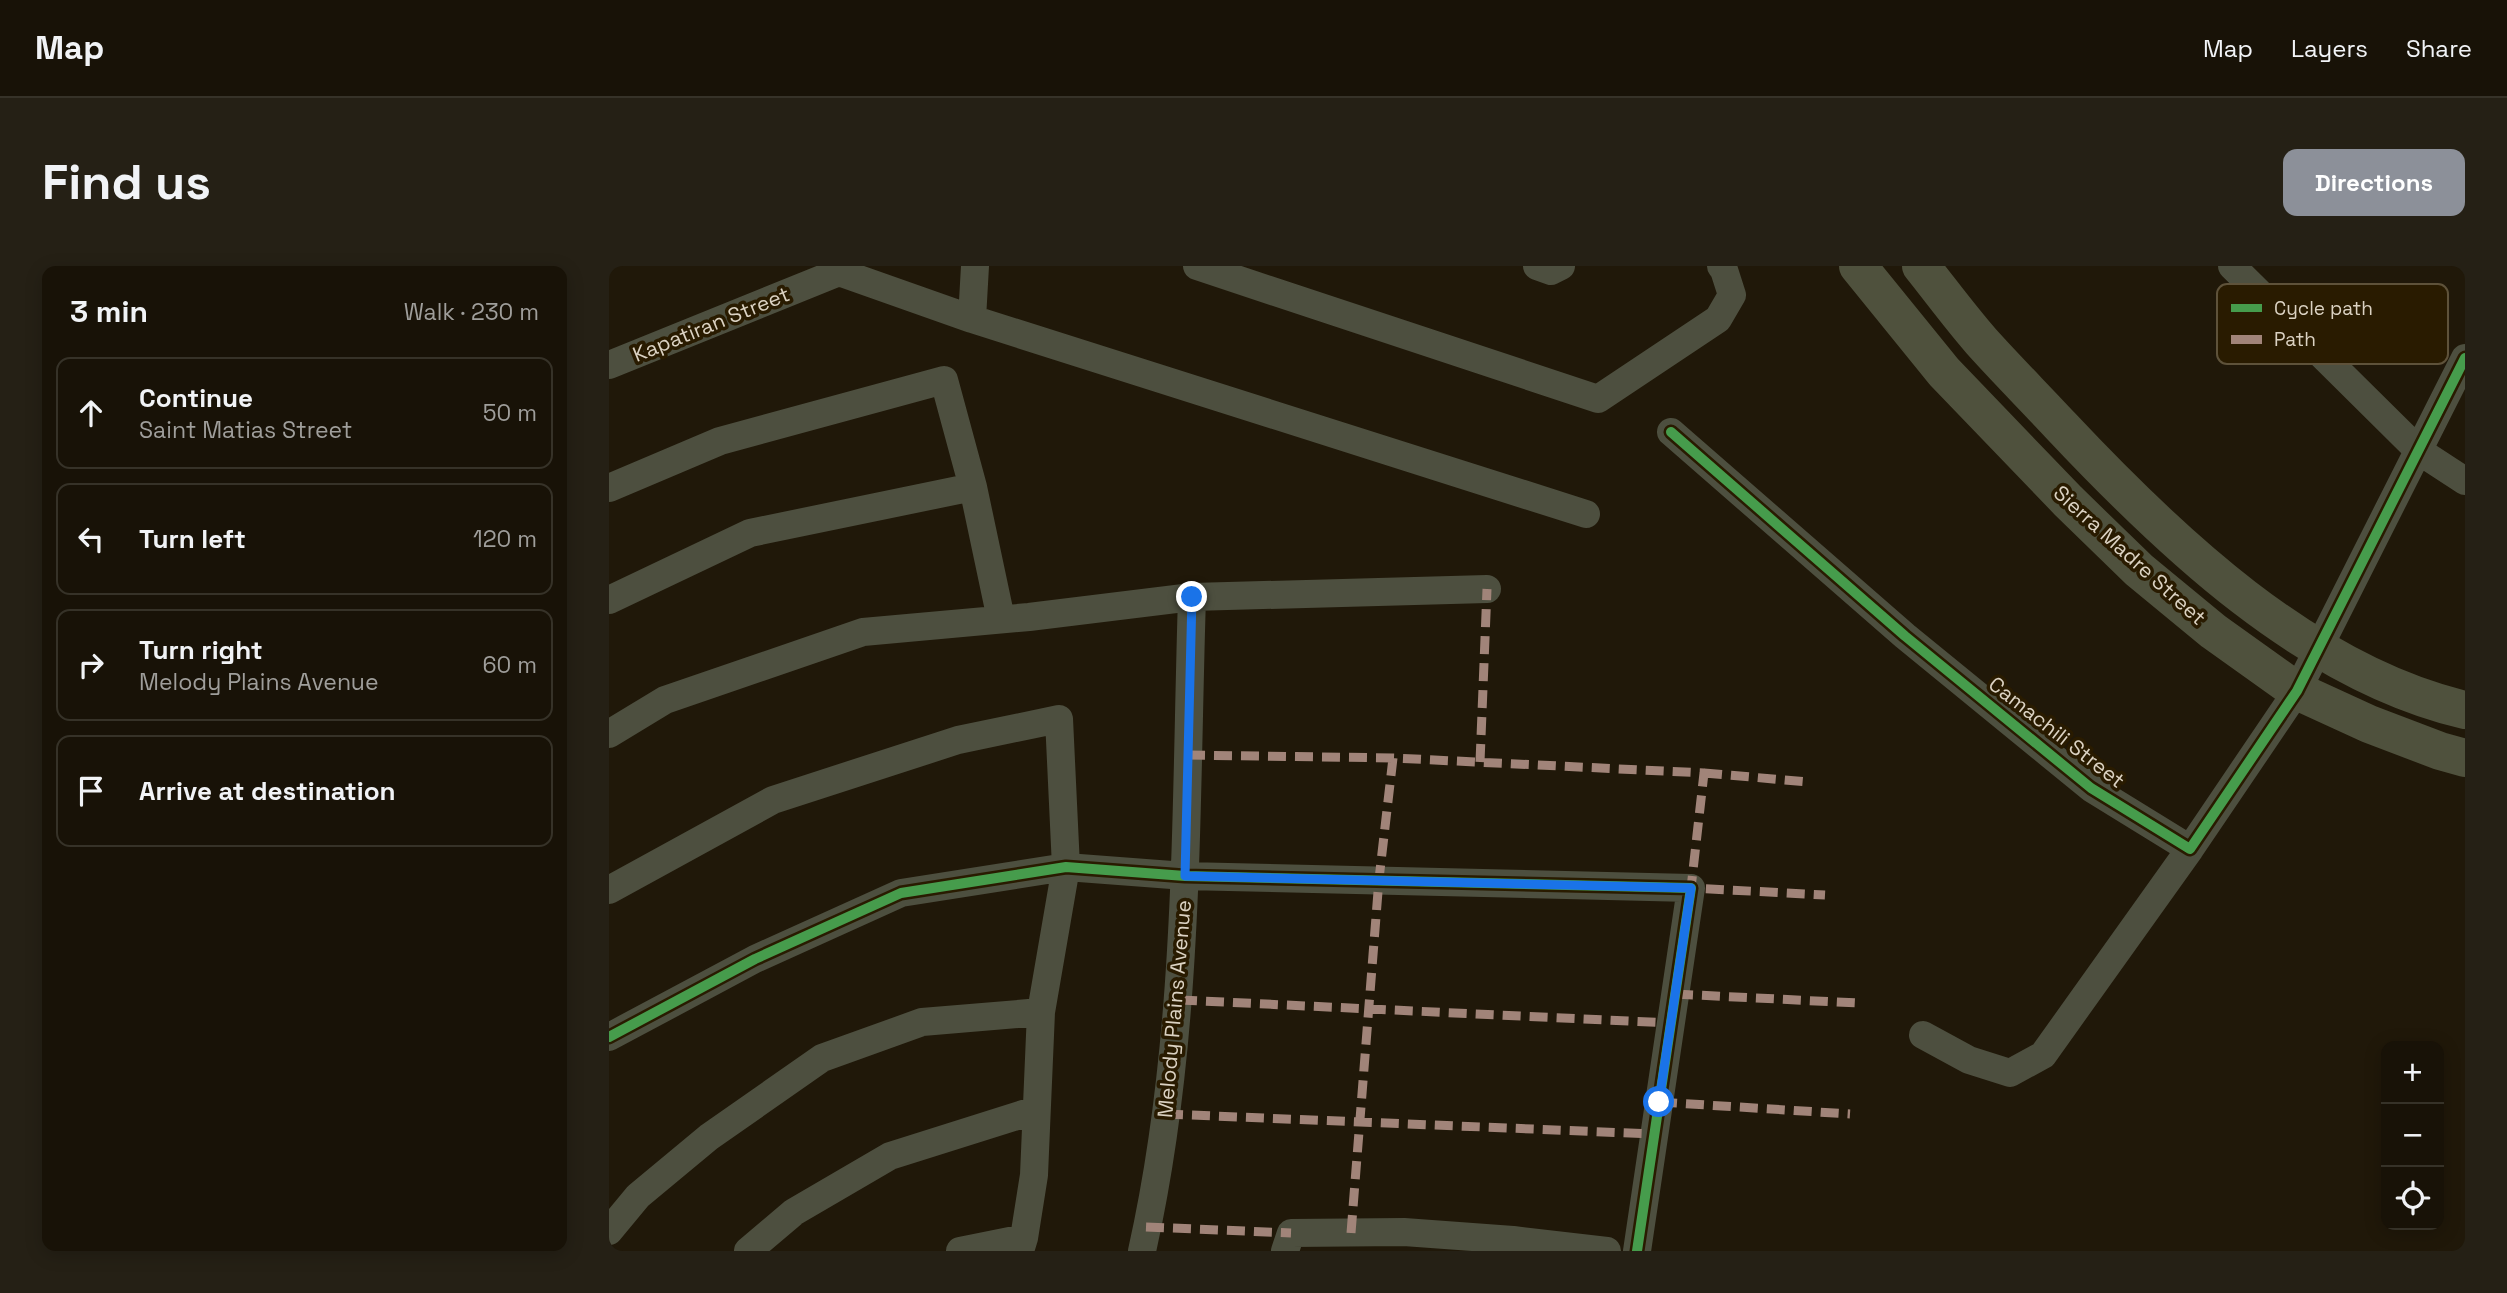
<!DOCTYPE html>
<html lang="en">
<head>
<meta charset="utf-8">
<style>
  :root { --surface:#181207; --page:#252015; --text:#f1f3f6; --muted:#9f9e9b; --line:#363228; --accent:#8c9099 }
  body { margin:0; font-family:"Space Grotesk",sans-serif; background:var(--page); color:var(--text) }
  .controls { position:absolute; right:21px; bottom:21px; display:grid; overflow:hidden; border-radius:14px; box-shadow:0 4px 18px #0003 }
  .controls button { width:63px; height:63px; display:grid; place-items:center; padding:0; border:0; border-bottom:2px solid var(--line); background:var(--surface); color:var(--text); font:35px sans-serif }
  .stop { position:absolute; width:21px; height:21px; margin:-16px; border:5px solid #1a73e8; border-radius:50%; background:#fff }
  .stop.end { background:#1a73e8; border-color:#fff; box-shadow:0 2px 7px #0008 }
  .list { margin:0; padding:0; list-style:none }
  h2 { display:flex; justify-content:space-between; align-items:center; height:91px; margin:0; padding:0 28px; font-size:30px }
  h2 small { font-size:23px; font-weight:400; color:var(--muted) }
  .list li { display:grid; grid-template-columns:46px 1fr auto; gap:21px; align-items:center; box-sizing:border-box; height:112px; margin:0 14px 14px; padding:0 14px; border:2px solid var(--line); border-radius:14px }
  .list b { display:block; font-size:26px; white-space:nowrap }
  .list p { margin:0; font-size:23px; white-space:nowrap; color:var(--muted) }
  .list em { font-size:23px; font-style:normal; color:var(--muted) }
  .icon { flex:none; width:38px; height:38px; fill:none; stroke:currentColor; stroke-width:2; stroke-linecap:round; stroke-linejoin:round }
  .map { position:relative; flex:none; width:1856px; height:985px; overflow:hidden; border-radius:14px }
  header { display:flex; align-items:center; gap:42px; box-sizing:border-box; height:98px; padding:0 35px; background:var(--surface); border-bottom:2px solid var(--line) }
  header strong { font-size:33px }
  nav { display:flex; gap:38px; margin-inline-start:auto; font-size:24px }
  .intro { display:flex; align-items:center; justify-content:space-between; box-sizing:border-box; height:168px; padding:0 42px }
  h1 { margin:0; font-size:49px }
  .button { padding:18px 32px; border-radius:14px; background:var(--accent); color:#fff; font-size:24px; font-weight:700 }
  main { display:flex; gap:42px; padding:0 42px }
  aside { flex:1; background:var(--surface); border-radius:14px; box-shadow:0 4px 18px #0003 }
  .map>svg:first-child { display:block }
</style>
</head>
<body>
<header>
<strong>Map</strong>
<nav><a>Map</a><a>Layers</a><a>Share</a></nav>
</header>
<div class="intro"><h1>Find us</h1><a class="button">Directions</a></div>
<main>
<aside>
<h2>3 min<small>Walk · 230 m</small></h2>
<ul class="list">
<li><svg class="icon" aria-label="ahead" viewBox="0 0 24 24"><path d="M12 20V5M6 11l6-6 6 6"/></svg><div><b>Continue</b><p>Saint Matias Street</p></div><em>50 m</em></li>
<li><svg class="icon" aria-label="left" viewBox="0 0 24 24"><path d="M17 20v-9H6M10 6l-5 5 5 5"/></svg><div><b>Turn left</b></div><em>120 m</em></li>
<li><svg class="icon" aria-label="right" viewBox="0 0 24 24"><path d="M7 20v-9h11M14 6l5 5-5 5"/></svg><div><b>Turn right</b><p>Melody Plains Avenue</p></div><em>60 m</em></li>
<li><svg class="icon" aria-label="arrive" viewBox="0 0 24 24"><path d="M6 21V4h12l-3 4 3 4H6"/></svg><div><b>Arrive at destination</b></div></li>
</ul>
</aside>
<div class="map">
<svg width="1856" height="985" viewBox="0 0 1856 985">
  <rect width="100%" height="100%" fill="#201809"/>
  <g fill="none" stroke-linecap="round" stroke-linejoin="round">
    <path stroke="#4d4f3f" stroke-width="28" d="M588,0L989,133L1109,53L1123,29L1115,4L1112,0
      M928,0L942,5L952,0
      M1623,0L1810,185L1856,215
      M363,53L366,0
      M0,99L230,6L363,53L977,248
      M1062,166L1296,370L1482,522L1581,583L1688,425L1856,92
      M0,222L111,175L335,114L364,221L392,353
      M0,334L141,267L364,221
      M0,468L56,434L254,366L420,351L583,331L878,323
      M0,624L164,534L349,474L450,453L457,601L432,746L425,909L415,972L411,985
      M1314,769L1360,794L1401,807L1434,789L1581,583
      M0,771L146,693L292,627L457,601L576,610L1082,622L1028,985
      M0,965L29,930L100,871L213,792L313,756L432,746
      M139,985L185,946L281,890L427,844
      M351,985L415,972
      M533,985C581,771 576,550 583,331
      M676,985L682,967L795,966L904,974L998,985"/>
    <path stroke="#4f513d" stroke-width="38" d="M1249,0L1335,106L1459,235L1530,304L1604,365L1688,425L1760,458L1831,485L1856,492
      M1312,0C1332,25 1351,51 1372,75C1398,104 1426,132 1452,160C1560,275 1698,407 1856,444"/>
    <path stroke="#a18479" stroke-width="9" stroke-dasharray="18 9" stroke-linecap="butt" d="M578,489L784,492L1095,507L1082,622L1216,629
      M871,496L878,323
      M1095,507L1200,516
      M1066,728L1249,737
      M570,734L1061,757
      M1050,836L1241,848
      M556,848L1045,868
      M537,961L682,967
      M742,967L770,613L784,492"/>
    <g stroke="#291b00" stroke-width="15">
      <path id="cycleway" d="M1062,166L1296,370L1482,522L1581,583L1688,425L1856,92
        M0,771L146,693L292,627L457,601L576,610L1082,622L1028,985"/>
    </g>
    <use href="#cycleway" stroke="#469c4c" stroke-width="10"/>
  </g>
  <g fill="none" stroke-linecap="round" stroke-linejoin="round">
    <path stroke="#1a73e8" stroke-width="9" d="M583,331L576,610L1082,622L1050,836"/>
  </g>
  <g text-anchor="middle" dominant-baseline="central" stroke-width="7" stroke-linejoin="round" paint-order="stroke">
    <g font-size="21" fill="#dbd2c2" stroke="#291b00">
      <text transform="translate(102 58) rotate(-22)">Kapatiran Street</text>
      <text transform="translate(1521 289) rotate(42)">Sierra Madre Street</text>
      <text transform="translate(1448 466) rotate(38)">Camachili Street</text>
      <text transform="translate(565 743) rotate(-85)">Melody Plains Avenue</text>
    </g>
  </g>
  <rect x="1608" y="18" width="231" height="80" rx="10" fill="#291b00" stroke="#5e523a" stroke-width="2"/>
  <rect x="1622" y="38" width="31" height="8" fill="#469c4c"/>
  <rect x="1622" y="69" width="31" height="9" fill="#a18479"/>
  <g font-size="19" fill="#dbd2c2">
    <text x="1665" y="49">Cycle path</text>
    <text x="1665" y="80">Path</text>
  </g>
</svg>
<div class="controls">
<button>+</button>
<button>−</button>
<button><svg class="icon" aria-label="locate" viewBox="0 0 24 24"><circle cx="12" cy="12" r="6"/><path d="M12 2v4M12 18v4M2 12h4M18 12h4"/></svg></button>
</div>
<div class="stop" style="left:1050px;top:836px"></div>
<div class="stop end" style="left:583px;top:331px"></div>
</div>
</main>
</body>
</html>
